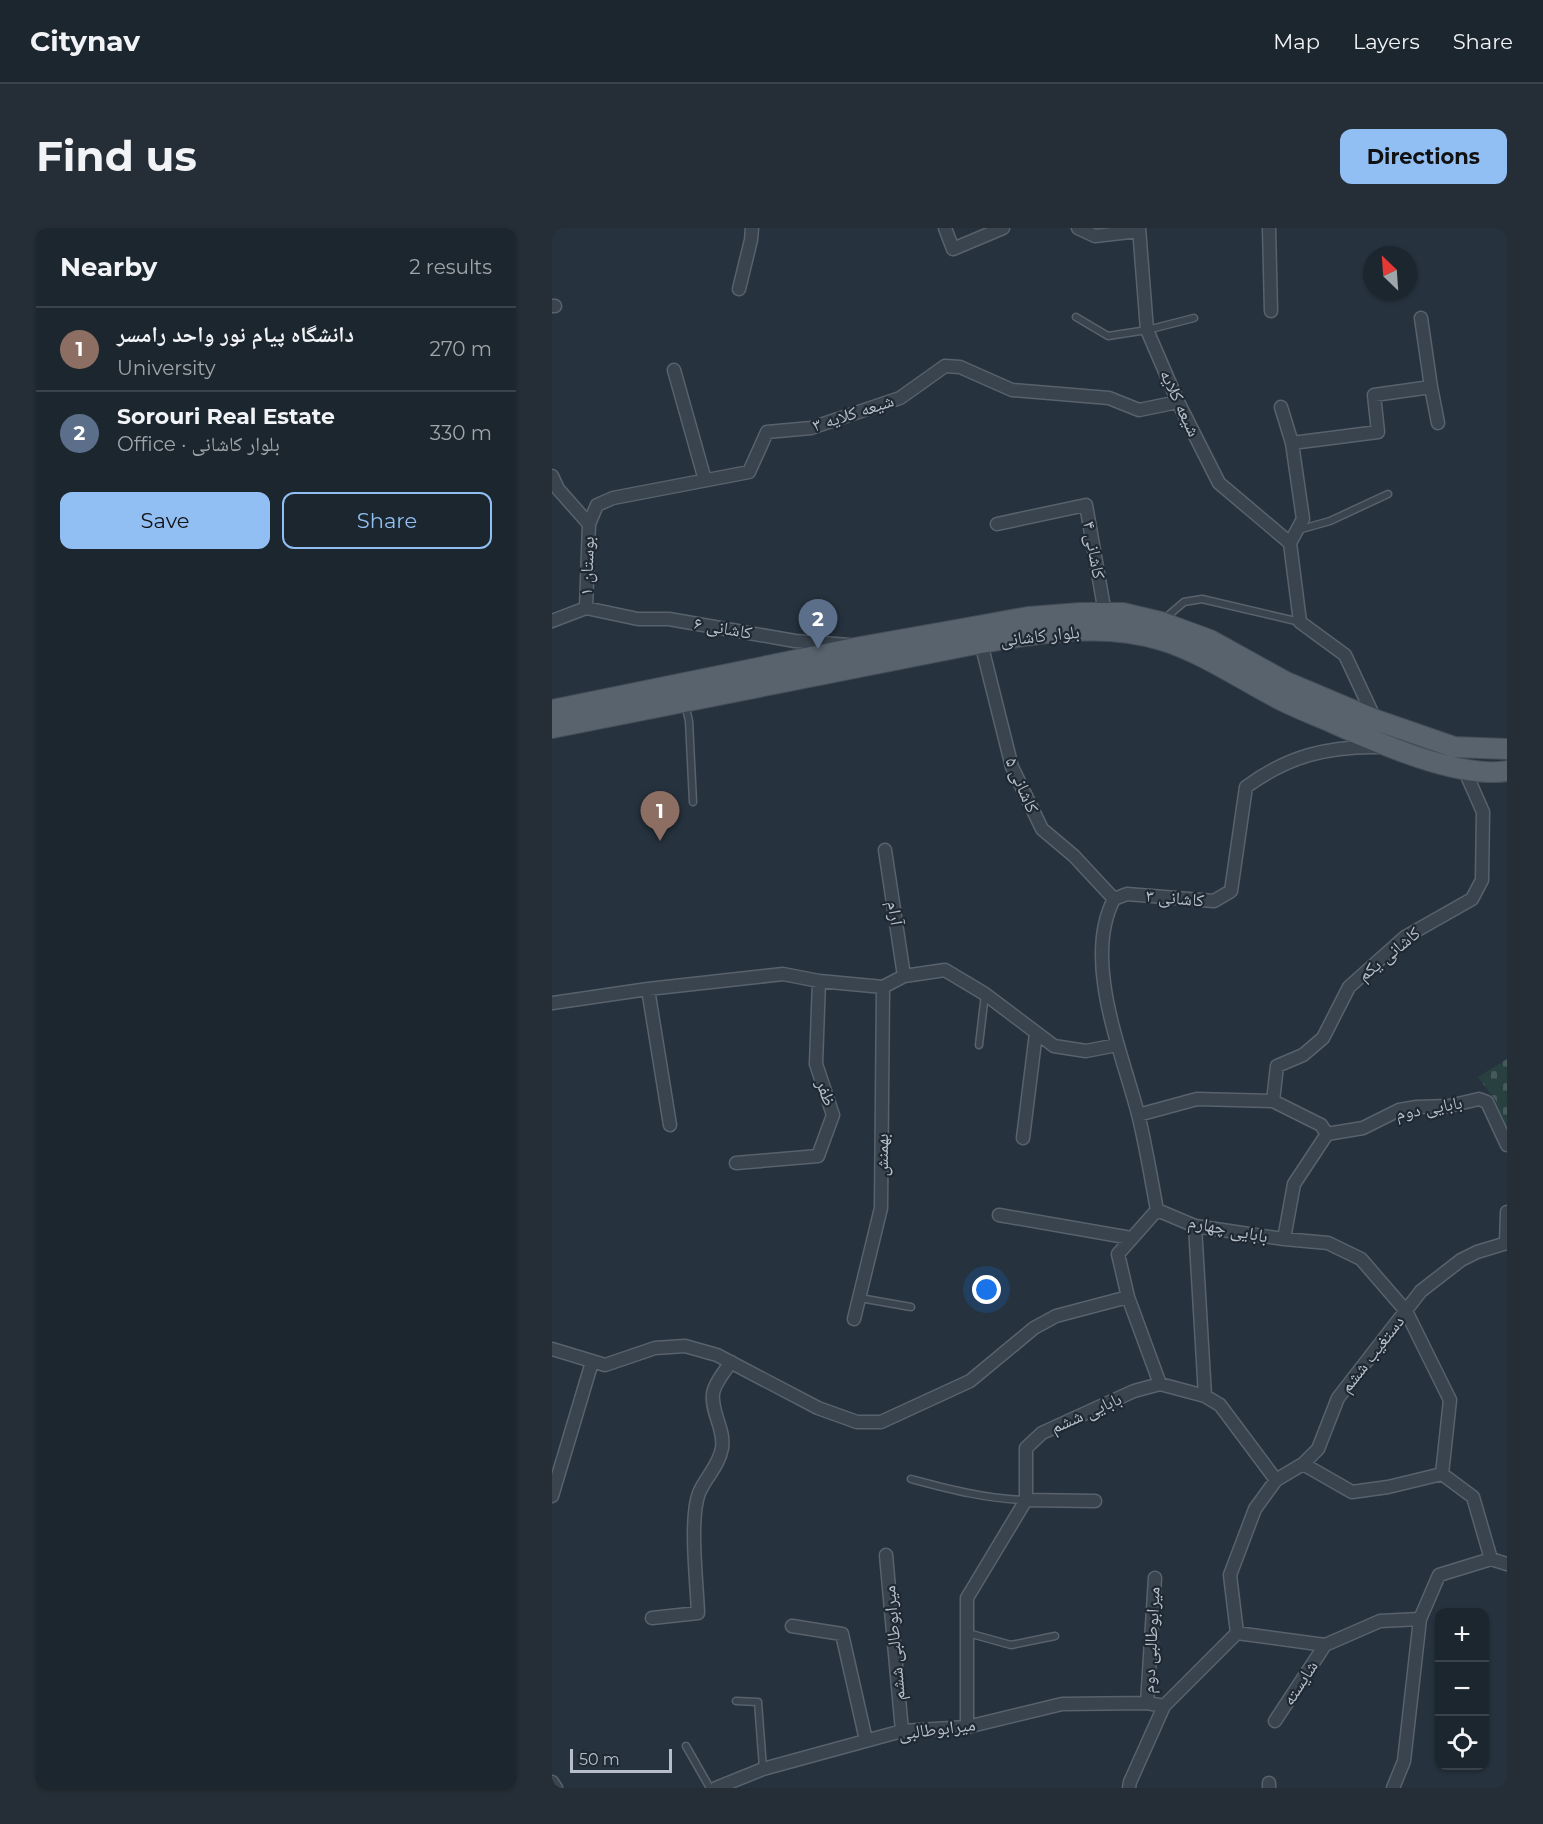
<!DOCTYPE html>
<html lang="en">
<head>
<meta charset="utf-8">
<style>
  :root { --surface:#1c262e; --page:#252e36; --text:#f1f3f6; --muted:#a0a5aa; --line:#3a434a; --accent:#91bef3 }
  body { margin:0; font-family:Montserrat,"Noto Naskh Arabic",sans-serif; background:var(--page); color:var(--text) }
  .controls { position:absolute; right:18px; bottom:18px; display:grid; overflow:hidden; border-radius:12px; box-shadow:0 2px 4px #0004 }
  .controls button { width:54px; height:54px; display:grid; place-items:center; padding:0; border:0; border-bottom:2px solid var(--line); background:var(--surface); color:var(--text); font:30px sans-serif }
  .compass { position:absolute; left:811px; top:18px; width:54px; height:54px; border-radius:50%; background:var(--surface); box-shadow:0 2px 4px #0004; rotate:335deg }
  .scale { position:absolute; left:18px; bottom:15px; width:102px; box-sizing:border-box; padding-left:6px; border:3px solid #b6bfc9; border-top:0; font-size:16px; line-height:21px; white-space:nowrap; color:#b6bfc9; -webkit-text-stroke:4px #1f2933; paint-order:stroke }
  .you { position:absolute; left:435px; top:1062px; width:21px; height:21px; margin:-15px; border:4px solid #fff; border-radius:50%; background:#1a73e8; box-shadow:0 0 0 9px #1a73e833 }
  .badge { display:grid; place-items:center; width:39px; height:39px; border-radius:50%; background:var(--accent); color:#fff; font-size:20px; font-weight:700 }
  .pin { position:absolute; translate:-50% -50px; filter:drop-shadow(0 2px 3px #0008) }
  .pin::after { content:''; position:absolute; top:32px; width:21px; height:18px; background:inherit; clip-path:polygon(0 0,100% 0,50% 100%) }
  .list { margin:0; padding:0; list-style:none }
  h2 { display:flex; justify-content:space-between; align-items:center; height:78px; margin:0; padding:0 24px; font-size:26px }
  h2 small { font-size:20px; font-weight:400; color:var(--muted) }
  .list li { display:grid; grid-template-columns:39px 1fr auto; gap:18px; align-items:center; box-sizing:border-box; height:84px; padding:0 24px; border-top:2px solid var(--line) }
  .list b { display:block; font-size:22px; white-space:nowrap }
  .list p { margin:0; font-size:20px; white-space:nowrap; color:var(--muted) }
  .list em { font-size:20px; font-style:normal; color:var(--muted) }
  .actions { display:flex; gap:12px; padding:18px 24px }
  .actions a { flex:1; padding:14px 0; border:2px solid var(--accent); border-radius:12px; text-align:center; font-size:21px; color:var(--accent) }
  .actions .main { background:var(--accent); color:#111 }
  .icon { flex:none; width:33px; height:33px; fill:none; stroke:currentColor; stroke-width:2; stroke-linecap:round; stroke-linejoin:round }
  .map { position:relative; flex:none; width:955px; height:1560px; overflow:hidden; border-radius:12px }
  header { display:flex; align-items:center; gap:36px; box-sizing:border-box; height:84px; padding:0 30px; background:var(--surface); border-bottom:2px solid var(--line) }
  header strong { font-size:28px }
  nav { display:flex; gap:33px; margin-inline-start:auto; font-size:21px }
  .intro { display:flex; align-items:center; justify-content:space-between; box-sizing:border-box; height:144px; padding:0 36px }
  h1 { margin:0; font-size:42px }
  .button { padding:15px 27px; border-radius:12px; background:var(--accent); color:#111; font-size:21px; font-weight:700 }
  main { display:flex; gap:36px; padding:0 36px }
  aside { flex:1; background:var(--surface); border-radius:12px; box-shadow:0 2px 4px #0004 }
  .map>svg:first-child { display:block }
</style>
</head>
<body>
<header>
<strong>Citynav</strong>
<nav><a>Map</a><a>Layers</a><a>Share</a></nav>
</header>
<div class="intro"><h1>Find us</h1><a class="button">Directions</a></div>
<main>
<aside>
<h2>Nearby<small>2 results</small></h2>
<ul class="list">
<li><span class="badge" style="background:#8d6e63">1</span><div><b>دانشگاه پیام نور واحد رامسر</b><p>University</p></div><em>270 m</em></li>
<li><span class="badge" style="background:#5c6f8a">2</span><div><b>Sorouri Real Estate</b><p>Office · بلوار کاشانی</p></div><em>330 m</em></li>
</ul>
<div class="actions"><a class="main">Save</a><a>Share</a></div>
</aside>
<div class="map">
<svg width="955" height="1560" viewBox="0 0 955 1560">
  <defs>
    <pattern id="cemetery-stones" width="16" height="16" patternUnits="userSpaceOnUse" patternTransform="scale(1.5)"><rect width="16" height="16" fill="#294040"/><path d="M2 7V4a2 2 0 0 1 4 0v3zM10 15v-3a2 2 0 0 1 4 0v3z" fill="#465a5a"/></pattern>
  </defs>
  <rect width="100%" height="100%" fill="#26323e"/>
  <path fill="url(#cemetery-stones)" d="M955,831V906L944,873L926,849Z"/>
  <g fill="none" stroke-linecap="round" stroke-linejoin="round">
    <g stroke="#58626c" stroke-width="9">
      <path id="lane" d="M524,89L556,108L595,102L642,90
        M746,302L778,293L836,266
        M611,392L632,374L650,371L748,394
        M133,476L137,493L141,574
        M427,817L433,766
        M308,1070L359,1079
        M359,1251C397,1261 434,1271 473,1272
        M416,1405L459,1417L503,1408
        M184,1473L206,1474L211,1540
        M134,1518L158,1560"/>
    </g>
    <g stroke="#58626c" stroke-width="15">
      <path id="street" d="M393,0L401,21L451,0
        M526,0L543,8L587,3
        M587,0L595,102L626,174L667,255L738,315
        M717,0L719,83
        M187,61L199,12L200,0
        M0,78H3
        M122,142L153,252
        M879,159L886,195
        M729,179L740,215
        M0,248L6,261L37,296
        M445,296L534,277L553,385
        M738,315L751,291L740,215L826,204L822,167L879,159L869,90
        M738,315L748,394L793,427L823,491
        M34,380L37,296L45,277L61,270L197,244L215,204L259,200L348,170L393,138L408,139L460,162L557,170L587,182L626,174
        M34,380L86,391H117L243,413L297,417
        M0,393L34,380
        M429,415L460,539L490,601L522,628L562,671
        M828,519C776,518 736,528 694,559L679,663L662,673L575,666L562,671C530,732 570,824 586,886C594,918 599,950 605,982L643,998L732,1011L776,1015L809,1031L854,1083L898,1172L890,1246
        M333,622L352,748
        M96,761L118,897
        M0,775L96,761L231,746L267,753L331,759L352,748L393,742L433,766L502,818L534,823L565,817
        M721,873L725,838L751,827L771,810L797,759L853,709L920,671L930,652L931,584L912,541
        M586,887L645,871L721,873L769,897L775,906
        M775,906L811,900L847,882L865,879L897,878L927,871L935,874L955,917
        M471,910L484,805
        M184,935L266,928L281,887L264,836L267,753
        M605,982L566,1026L576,1069L608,1156
        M447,987L579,1010
        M643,998L653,1168
        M732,1011L742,956L775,906
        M954,1015L955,984
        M302,1091L329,980L331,759
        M0,1121L53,1137L103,1120L133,1118L165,1127L266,1180L305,1194H329L418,1153L482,1100L504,1088L576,1069
        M751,1236L800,1264L836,1259L890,1246L921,1269L939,1331
        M0,1268L40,1134
        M474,1272L543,1273
        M334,1327L350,1503
        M100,1390L146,1385C145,1356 137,1291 147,1265C153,1250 167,1238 170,1220C173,1201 159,1185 161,1166C162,1156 173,1143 179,1134
        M240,1398L290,1406L314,1512
        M685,1405L773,1417
        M773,1417L828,1393L868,1391L887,1347L939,1331L955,1336
        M595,1475L603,1350
        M723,1493L773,1417
        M415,1499V1370L474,1272V1220L490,1205L582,1163L608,1156L653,1168L668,1177L724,1252
        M0,1554L4,1560
        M717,1555V1560
        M164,1560L211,1541L350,1503L415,1499L510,1476L595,1475L612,1478
        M577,1560L578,1554L612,1478L685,1405L678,1347L703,1281L724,1252L751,1236L766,1221L786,1170L869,1063L909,1032L925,1024L955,1015
        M841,1560L852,1533L868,1391"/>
    </g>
    <g stroke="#434d57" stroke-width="22">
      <path id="primary" d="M0,482L308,419L426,398L476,389L528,385H571L609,394L658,412L734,454L824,492L902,519L955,521
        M0,500L429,415C489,405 550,394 609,412C652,425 691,453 731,473C747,481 765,488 781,495C827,515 906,551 955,543"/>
    </g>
    <use href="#lane" stroke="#3a444e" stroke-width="6"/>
    <use href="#street" stroke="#3a444e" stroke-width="12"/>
    <use href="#primary" stroke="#58636e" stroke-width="20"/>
  </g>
  <g text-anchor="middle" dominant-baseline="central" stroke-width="4.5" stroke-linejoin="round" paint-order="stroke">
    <g font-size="18" fill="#b6bfc9" stroke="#1f2933">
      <text transform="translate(628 175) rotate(65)">شیعه کلایه</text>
      <text transform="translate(301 185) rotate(-18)">شیعه کلایه ۳</text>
      <text transform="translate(542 322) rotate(80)">کاشانی ۴</text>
      <text transform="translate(35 338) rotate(-88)">بوستان ۱</text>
      <text transform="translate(171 400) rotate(10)">کاشانی ۶</text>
      <text transform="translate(488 408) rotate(-6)">بلوار کاشانی</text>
      <text transform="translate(470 557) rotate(67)">کاشانی ۵</text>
      <text transform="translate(623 670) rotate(5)">کاشانی ۳</text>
      <text transform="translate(343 685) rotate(81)">آرام</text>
      <text transform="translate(837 726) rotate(-39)">کاشانی یکم</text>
      <text transform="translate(274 865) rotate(71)">ظفر</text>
      <text transform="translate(877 880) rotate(-10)">بابایی دوم</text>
      <text transform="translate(330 927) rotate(-90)">بهمنش</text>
      <text transform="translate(676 1001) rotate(11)">بابایی چهارم</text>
      <text transform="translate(820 1126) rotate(-52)">دستغیب ششم</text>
      <text transform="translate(534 1185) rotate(-24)">بابایی ششم</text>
      <text transform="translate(599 1412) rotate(-87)">میرابوطالبی دوم</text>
      <text transform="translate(342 1415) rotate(-95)">میرابوطالبی ششم</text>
      <text transform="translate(748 1455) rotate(-57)">شایسته</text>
      <text transform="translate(385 1501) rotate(-7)">میرابوطالبی</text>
    </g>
  </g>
</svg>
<div class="controls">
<button>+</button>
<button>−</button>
<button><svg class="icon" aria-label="locate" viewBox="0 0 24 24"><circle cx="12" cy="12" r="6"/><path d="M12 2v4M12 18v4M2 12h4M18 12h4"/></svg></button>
</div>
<svg class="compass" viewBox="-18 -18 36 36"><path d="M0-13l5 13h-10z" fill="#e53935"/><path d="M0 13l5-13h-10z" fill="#a0a5aa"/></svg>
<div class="scale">50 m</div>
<div class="you"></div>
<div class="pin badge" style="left:108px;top:613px;background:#8d6e63">1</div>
<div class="pin badge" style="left:266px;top:421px;background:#5c6f8a">2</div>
</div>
</main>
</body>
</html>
